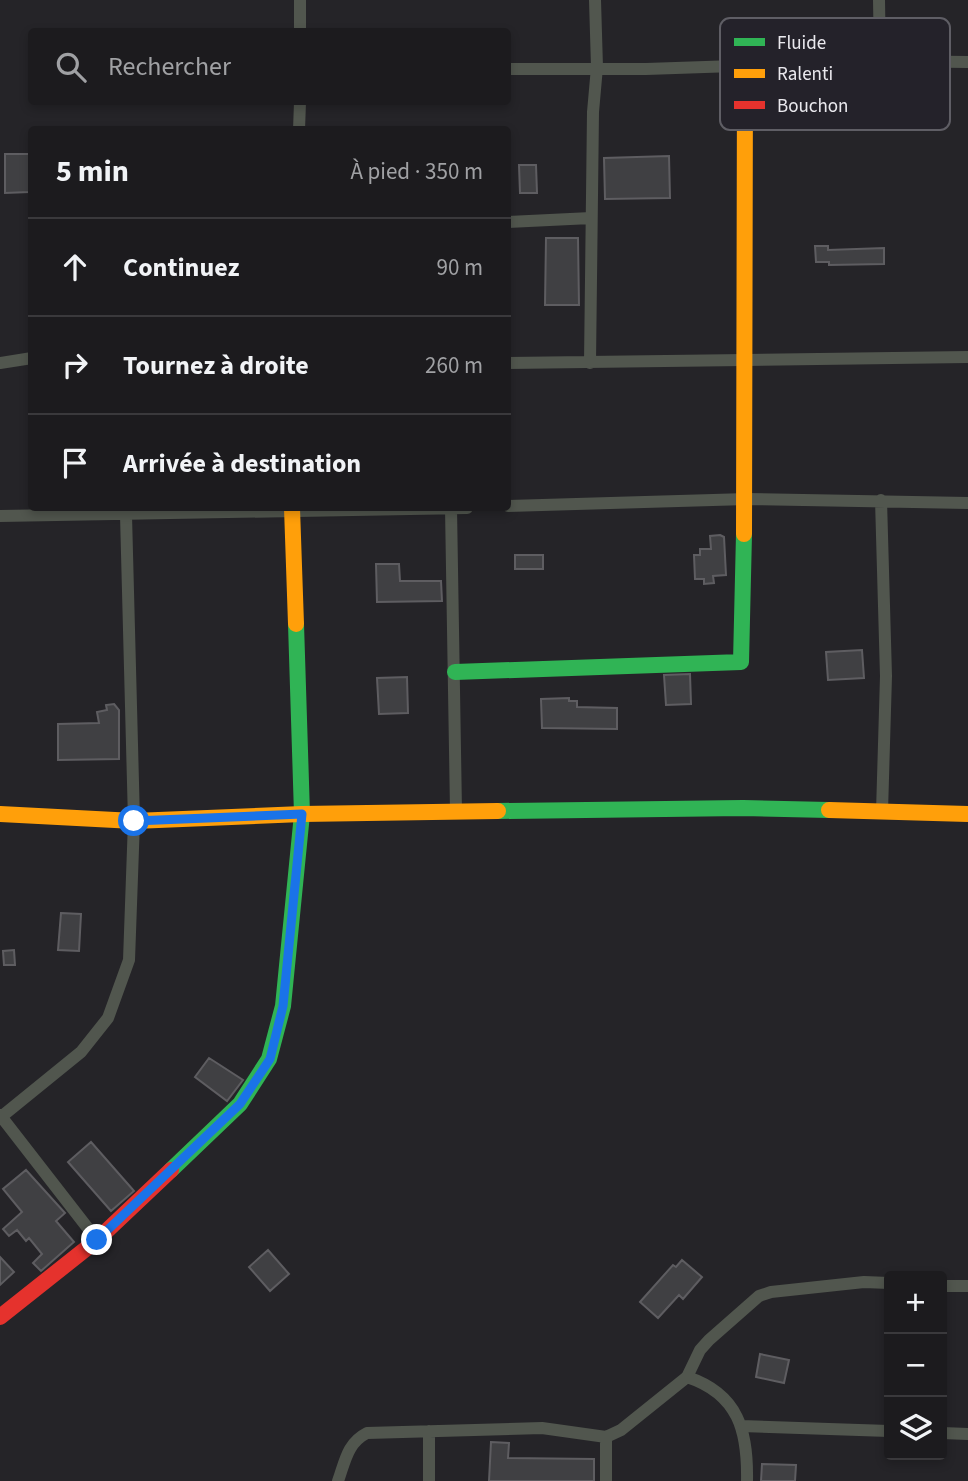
<!DOCTYPE html>
<html lang="fr">
<head>
<meta charset="utf-8">
<style>
  :root { --surface:#1c1b1e; --page:#29282b; --text:#f1f3f6; --muted:#a0a1a4; --line:#3a393c }
  body { margin:0; font-family:"Source Sans 3",sans-serif; background:var(--page); color:var(--text) }
  .controls { position:absolute; right:21px; bottom:21px; display:grid; overflow:hidden; border-radius:7px; box-shadow:0 4px 10px #0003 }
  .controls button { width:63px; height:63px; display:grid; place-items:center; padding:0; border:0; border-bottom:2px solid var(--line); background:var(--surface); color:var(--text); font:35px sans-serif }
  .stop { position:absolute; width:21px; height:21px; margin:-16px; border:5px solid #1a73e8; border-radius:50%; background:#fff }
  .stop.end { background:#1a73e8; border-color:#fff; box-shadow:0 2px 7px #0008 }
  .list { margin:0; padding:0; list-style:none }
  h2 { display:flex; justify-content:space-between; align-items:center; height:91px; margin:0; padding:0 28px; font-size:30px }
  h2 small { font-size:23px; font-weight:400; color:var(--muted) }
  .list li { display:grid; grid-template-columns:46px 1fr auto; gap:21px; align-items:center; box-sizing:border-box; height:98px; padding:0 28px; border-top:2px solid var(--line) }
  .list b { display:block; font-size:26px; white-space:nowrap }
  .list em { font-size:23px; font-style:normal; color:var(--muted) }
  .icon { flex:none; width:38px; height:38px; fill:none; stroke:currentColor; stroke-width:2; stroke-linecap:round; stroke-linejoin:round }
  .map { position:relative; flex:none; width:968px; height:1481px; overflow:hidden }
  .search { position:absolute; background:var(--surface); box-shadow:0 4px 10px #0003; left:28px; top:28px; width:483px; height:77px; display:flex; align-items:center; gap:18px; box-sizing:border-box; padding:0 24px; border-radius:7px; color:var(--muted); font-size:26px }
  .panel { position:absolute; background:var(--surface); box-shadow:0 4px 10px #0003; left:28px; top:126px; width:483px; height:385px; border-radius:7px }
  .map>svg:first-child { display:block }
</style>
</head>
<body>
<div class="map">
<svg width="968" height="1481" viewBox="0 0 968 1481">
  <rect width="100%" height="100%" fill="#252428"/>
  <path fill="#404043" stroke="#5e5d61" stroke-width="2" d="M5,154H29V192L5,193Z
    M669,156L670,198L605,199L604,158Z
    M519,165H536L537,193H520Z
    M546,238H578L579,305H545Z
    M815,246H828V250L884,248V264L829,265V262H816Z
    M720,535L724,537L726,575L713,576L714,583L704,584V579H695L694,555H700V549H711L710,536Z
    M515,555H543V569H515Z
    M376,564H399L400,581H441L442,601L377,602Z
    M862,650L864,678L828,680L826,652Z
    M690,674L691,704L666,705L664,675Z
    M407,677L408,713L379,714L377,678Z
    M569,698V701H577V707L617,708V729L542,728L541,699Z
    M114,704L119,710V759L58,760V724L99,723L97,712L107,710L106,705Z
    M61,913L81,914L79,951L58,950Z
    M14,950L15,965H4L3,951Z
    M209,1058L243,1080L227,1101L195,1077Z
    M91,1142L134,1191L111,1211L68,1162Z
    M26,1170L65,1213L56,1221L74,1242L41,1271L33,1263L42,1254L29,1238L26,1241L17,1230L9,1236L3,1229L22,1212L3,1189Z
    M268,1250L289,1274L270,1291L249,1267Z
    M0,1257L14,1272L0,1285Z
    M682,1260L702,1277L683,1299L679,1295L658,1318L640,1302L673,1265L676,1267Z
    M760,1354L789,1360L784,1383L756,1377Z
    M491,1442L509,1443L508,1458L594,1459V1481H489Z
    M762,1464L796,1465L795,1481H761Z"/>
  <g fill="none" stroke-linecap="round" stroke-linejoin="round">
    <path stroke="#51564e" stroke-width="12" d="M300,0V32
      M879,0L880,61
      M508,69H646L880,61L968,62
      M299,130L300,102
      M508,222L591,218
      M0,363L32,358
      M508,363L968,357
      M590,363L593,112L597,67L595,0
      M881,500L886,676L882,812
      M508,506L747,499L968,503
      M451,508L456,811
      M0,516L467,508
      M0,1115L97,1240
      M1,1117L81,1052L108,1018L129,960L134,821L126,515
      M942,1286H968
      M687,1377C739,1394 748,1432 747,1481
      M741,1426L889,1431
      M942,1433L968,1434
      M338,1481C345,1462 347,1443 367,1433L542,1428L606,1437L621,1430L687,1377L700,1350L709,1340L759,1296L771,1292L864,1282L889,1283
      M429,1481V1431
      M606,1481V1437"/>
    <path stroke="#30b455" stroke-width="16" d="M455,672L741,662L744,534
      M498,811L743,808L829,810
      M171,1170L240,1104L269,1059L283,1006L302,814L296,624"/>
    <path stroke="#ff9f0a" stroke-width="16" d="M292,508L296,624
      M744,534L745,66
      M829,810L968,814
      M0,814L134,821L302,814L498,811"/>
    <path stroke="#e5322d" stroke-width="16" d="M0,1317L97,1240L171,1170"/>
  </g>
  <g fill="none" stroke-linecap="round" stroke-linejoin="round">
    <path stroke="#1a73e8" stroke-width="9" d="M97,1240L240,1104L270,1059L283,1006L302,814L134,821"/>
  </g>
  <rect x="720" y="18" width="230" height="112" rx="10" fill="#24222a" stroke="#5f5e65" stroke-width="2"/>
  <rect x="734" y="38" width="31" height="8" fill="#30b455"/>
  <rect x="734" y="69" width="31" height="9" fill="#ff9f0a"/>
  <rect x="734" y="101" width="31" height="8" fill="#e5322d"/>
  <g font-size="19" fill="#eae9ee">
    <text x="777" y="49">Fluide</text>
    <text x="777" y="80">Ralenti</text>
    <text x="777" y="112">Bouchon</text>
  </g>
</svg>
<div class="controls">
<button>+</button>
<button>−</button>
<button><svg class="icon" aria-label="layers" viewBox="0 0 24 24"><path d="M12 4l9 5-9 5-9-5zM3 14l9 5 9-5"/></svg></button>
</div>
<div class="stop" style="left:134px;top:821px"></div>
<div class="stop end" style="left:97px;top:1240px"></div>
<div class="search"><svg class="icon" aria-label="search" viewBox="0 0 24 24"><circle cx="10" cy="10" r="6"/><path d="M15 15l6 6"/></svg>Rechercher</div>
<section class="panel">
<h2>5 min<small>À pied · 350 m</small></h2>
<ul class="list">
<li><svg class="icon" aria-label="ahead" viewBox="0 0 24 24"><path d="M12 20V5M6 11l6-6 6 6"/></svg><div><b>Continuez</b></div><em>90 m</em></li>
<li><svg class="icon" aria-label="right" viewBox="0 0 24 24"><path d="M7 20v-9h11M14 6l5 5-5 5"/></svg><div><b>Tournez à droite</b></div><em>260 m</em></li>
<li><svg class="icon" aria-label="arrive" viewBox="0 0 24 24"><path d="M6 21V4h12l-3 4 3 4H6"/></svg><div><b>Arrivée à destination</b></div></li>
</ul>
</section>
</div>
</body>
</html>
